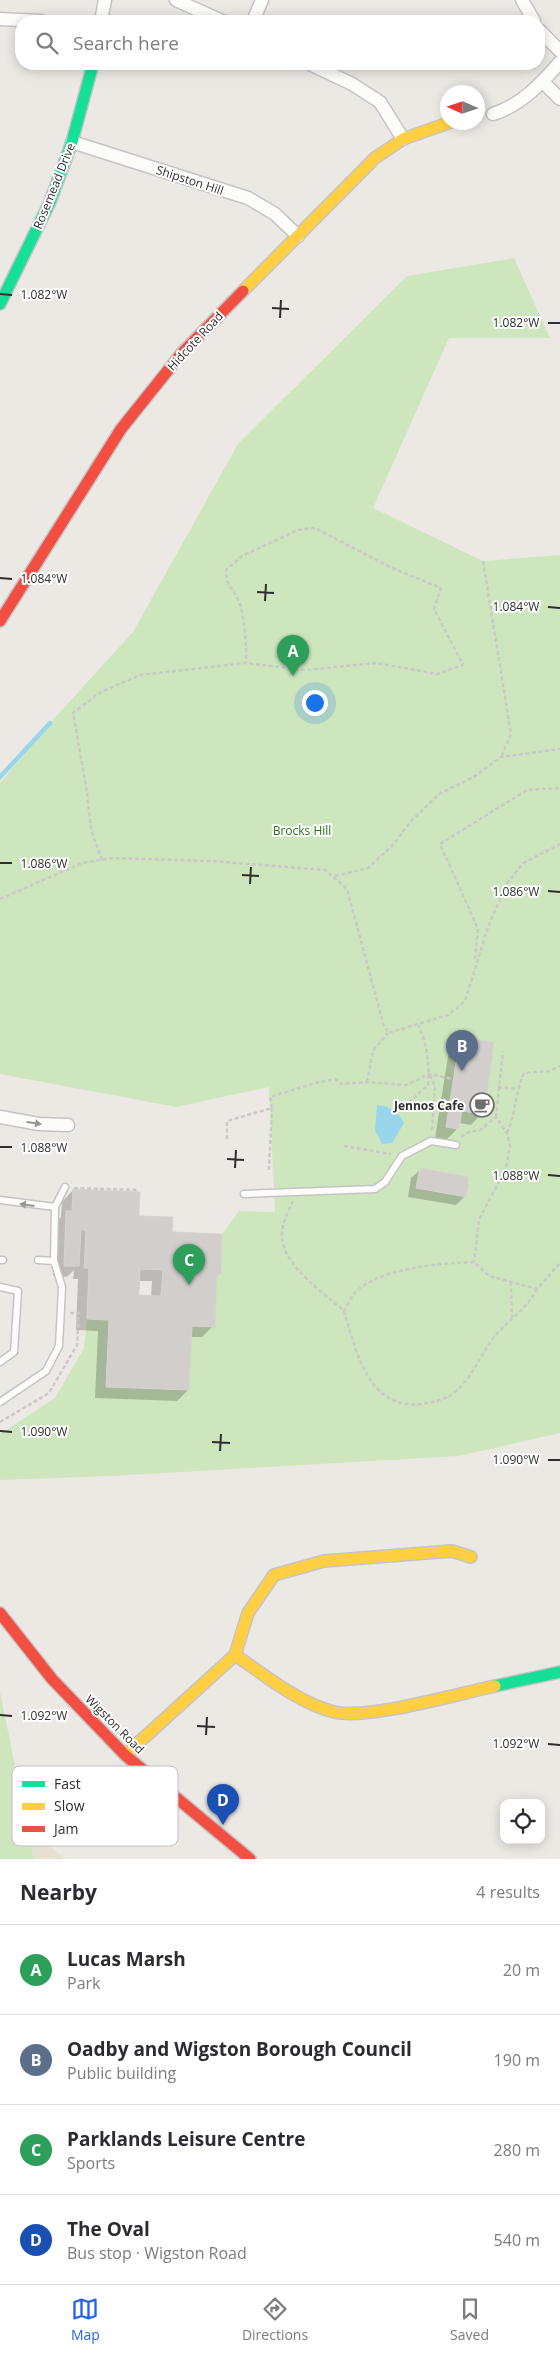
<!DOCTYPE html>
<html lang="en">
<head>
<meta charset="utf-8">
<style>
  :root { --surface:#fff; --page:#f7f7f7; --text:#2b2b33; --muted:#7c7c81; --line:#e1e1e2; --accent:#2563eb }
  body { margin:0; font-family:"Open Sans",sans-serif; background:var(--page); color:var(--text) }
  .controls { position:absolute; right:15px; bottom:15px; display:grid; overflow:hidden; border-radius:10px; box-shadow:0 2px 12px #0003 }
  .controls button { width:45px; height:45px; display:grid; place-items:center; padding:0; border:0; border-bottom:1px solid var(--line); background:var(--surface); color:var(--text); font:25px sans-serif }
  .compass { position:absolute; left:440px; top:85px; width:45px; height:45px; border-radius:50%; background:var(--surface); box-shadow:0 2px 12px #0003; rotate:273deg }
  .you { position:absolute; left:314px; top:702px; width:18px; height:18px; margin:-12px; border:4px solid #fff; border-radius:50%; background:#1a73e8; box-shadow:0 0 0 8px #1a73e833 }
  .badge { display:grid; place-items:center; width:32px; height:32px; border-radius:50%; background:var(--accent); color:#fff; font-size:16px; font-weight:700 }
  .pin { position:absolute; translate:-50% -41px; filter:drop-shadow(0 1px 2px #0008) }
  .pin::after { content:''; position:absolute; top:26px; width:18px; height:15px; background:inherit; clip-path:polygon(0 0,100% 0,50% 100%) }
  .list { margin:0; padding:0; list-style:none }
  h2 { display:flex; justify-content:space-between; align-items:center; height:65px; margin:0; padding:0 20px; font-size:21px }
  h2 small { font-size:16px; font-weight:400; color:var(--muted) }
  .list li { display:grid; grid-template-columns:32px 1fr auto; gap:15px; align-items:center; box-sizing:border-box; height:90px; padding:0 20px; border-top:1px solid var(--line) }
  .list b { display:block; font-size:19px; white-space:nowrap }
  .list p { margin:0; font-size:16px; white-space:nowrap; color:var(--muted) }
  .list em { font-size:16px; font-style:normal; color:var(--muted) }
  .icon { flex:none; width:28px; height:28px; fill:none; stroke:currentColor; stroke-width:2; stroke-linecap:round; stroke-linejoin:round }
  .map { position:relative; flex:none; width:560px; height:1859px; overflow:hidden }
  .search { position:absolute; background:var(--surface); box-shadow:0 2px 12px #0003; left:15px; right:15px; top:15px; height:55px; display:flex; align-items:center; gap:12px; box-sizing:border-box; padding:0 18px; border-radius:20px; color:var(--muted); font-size:19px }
  .sheet { height:425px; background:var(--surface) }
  nav { display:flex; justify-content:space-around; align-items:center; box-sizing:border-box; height:70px; border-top:1px solid var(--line); background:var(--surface); font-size:14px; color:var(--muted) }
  nav a { display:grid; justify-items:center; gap:2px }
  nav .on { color:var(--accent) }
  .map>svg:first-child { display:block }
</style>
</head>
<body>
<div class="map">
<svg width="560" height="1859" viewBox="0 0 560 1859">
  <rect width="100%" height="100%" fill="#ece8e4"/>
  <path fill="#e6e0d3" d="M28,1827L65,1859H34Z"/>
  <path fill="#cee6be" d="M514,258L550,338H449L373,508L483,561L560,555V1433L459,1456L110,1476L0,1480V1434L55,1398L84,1348L87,1319L109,1320L106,1387L192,1326L217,1274H221L222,1234L239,1211L275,1212L269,1087L176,1107L0,1074V783L50,723L133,632L238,444L407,276Z
    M0,1692L34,1859H0Z"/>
  <path fill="#99d6ec" d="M377,1105C391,1107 397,1110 404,1123L392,1143L382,1144L375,1130Z"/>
  <path fill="#0003" fill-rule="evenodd" d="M460,1039L482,1113L471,1125L458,1123V1128L446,1140L435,1138L449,1050Z
    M420,1170L465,1196L456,1205L408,1197L411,1178Z
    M73,1190L171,1233L219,1274L215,1278L213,1326L202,1337H190L188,1390L177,1401L95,1398L98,1331L76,1330L78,1279H73L74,1270L67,1277L53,1276L55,1224L61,1217L62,1202ZM139,1281H152L151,1297H138Z"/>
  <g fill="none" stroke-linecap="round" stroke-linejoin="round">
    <path stroke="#99d6ec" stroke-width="4.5" d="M0,777L50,723"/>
  </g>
  <path fill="#d1cecb" stroke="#d7d4d0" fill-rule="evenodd" d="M460,1037L494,1042L484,1114L462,1111L459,1129L446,1127Z
    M420,1168L469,1177L466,1197L416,1188Z
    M73,1189L140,1192L139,1216L173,1217L172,1232L222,1234L221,1274H217L215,1327L192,1326L189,1390L106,1387L109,1320L87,1319L89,1268H84L86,1230H81L79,1266H64L66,1211H72ZM140,1269L163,1270L161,1296L139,1295Z"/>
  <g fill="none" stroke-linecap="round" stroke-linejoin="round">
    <g stroke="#c5c4c5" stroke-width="9">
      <path id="lane" d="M244,1194L375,1189L385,1182L402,1156L431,1141L456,1145
        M0,1200L55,1207
        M0,1260H3
        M38,1260L54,1261L55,1207L65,1187
        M0,1287L18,1291L14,1352L0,1362
        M0,1402L46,1371L59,1346L62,1287L54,1261"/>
    </g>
    <g stroke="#c5c4c5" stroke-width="15">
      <path id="street" d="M176,0L222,21
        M522,0L534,21
        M0,19L41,21
        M101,21L105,0
        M253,21L262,0
        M539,30L560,51
        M310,64L352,84L380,102L403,139
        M543,82L560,99
        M493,114C520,106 542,83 560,62
        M72,142L248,198L275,214L298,236
        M0,1117L39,1124L68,1125"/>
    </g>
    <g stroke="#c5c4c5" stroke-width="14">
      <path id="fast" d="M0,304L50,202L72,142L93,64
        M495,1686L560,1672"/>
    </g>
    <g stroke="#c5c4c5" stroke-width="14">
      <path id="slow" d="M243,291L375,158L403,139L451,122
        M235,1655C265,1675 298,1703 334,1712C368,1720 457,1694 495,1686
        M125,1755L235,1655L248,1613L274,1575L324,1561L452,1551L471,1557"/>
    </g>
    <g stroke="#c5c4c5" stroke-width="14">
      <path id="jam" d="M0,621L121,429L181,354L243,291
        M0,1613L52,1679L125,1755L250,1859"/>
    </g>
    <path stroke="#c9c9c8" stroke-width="2.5" stroke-dasharray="4 2.5" stroke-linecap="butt" d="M483,561L511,734L501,757
      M102,860L91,830L87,792L73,713L101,692L140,675L246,663L305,670L377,663L437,674L463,665L434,609L441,588L392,568L315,528L298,530L242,556L226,570C226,587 231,585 238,599C244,611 247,648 246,663
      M335,876L368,868L393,845L410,822L439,794L472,778L501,757L560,749
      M0,899L82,863L113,858L210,861L325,870L347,889L383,1023L388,1033L448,1015L465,1001L488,927L506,885L523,863L560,844
      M475,959L478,929L440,844L527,790L560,788
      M430,1075L435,1086L432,1131
      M367,1082L373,1051L388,1033
      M498,1087L517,1089
      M404,1107L428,1085C430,1065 427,1043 418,1025
      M496,1117L503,1051
      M507,1133C516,1113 515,1093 524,1073L549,1071L560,1066
      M461,1137L469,1132L480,1130L496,1117L507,1133L510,1146L506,1168L479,1220L474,1262
      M227,1139V1121L272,1108L270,1097L315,1083L335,1079L341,1084L367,1082L406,1085L429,1074L453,1079
      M344,1146L391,1154
      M269,1170L272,1108
      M74,1188L138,1190
      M293,1201C288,1212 281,1224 282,1238C284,1266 324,1293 344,1311C347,1306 350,1300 353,1295C374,1268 443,1263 474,1262L489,1276L537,1289L560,1263
      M511,1282L512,1318
      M344,1311C356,1350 368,1411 422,1404C432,1402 442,1401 451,1395C472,1381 479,1356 494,1337C508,1320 527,1309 537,1289
      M0,1422L49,1393L77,1345L79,1313H69"/>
    <use href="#lane" stroke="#fcfcfb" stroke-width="6"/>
    <use href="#street" stroke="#fcfcfb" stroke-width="12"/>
    <use href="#fast" stroke="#16e098" stroke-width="11"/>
    <use href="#slow" stroke="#ffcf43" stroke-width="11"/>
    <use href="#jam" stroke="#f24e42" stroke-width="11"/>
  </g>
  <defs><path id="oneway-solid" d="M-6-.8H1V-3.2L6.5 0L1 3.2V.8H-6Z" transform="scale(1.25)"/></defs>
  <g fill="#959594">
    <use href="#oneway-solid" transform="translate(34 1123) rotate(8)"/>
    <use href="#oneway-solid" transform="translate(27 1205) rotate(-172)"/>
  </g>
  <path fill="none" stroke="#2e2e2e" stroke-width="2" d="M0,294L12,295M272,308L289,309M280,318L281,300M548,323H560M0,578L12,579M257,592L274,593M265,601L266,584M548,607L560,608M0,863H12M242,875L259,876M250,884L251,867M548,891L560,892M0,1147H12M227,1159L244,1160M235,1168L236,1150M548,1175L560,1176M0,1431L12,1432M212,1442L230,1443M220,1451L221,1434M548,1460H560M0,1715L12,1716M197,1726L215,1727M206,1735L207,1717M548,1744L560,1745"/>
  <defs>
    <g id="cafe-ring" transform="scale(1.25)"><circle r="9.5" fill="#fff" stroke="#706f6e" stroke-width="1.5"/><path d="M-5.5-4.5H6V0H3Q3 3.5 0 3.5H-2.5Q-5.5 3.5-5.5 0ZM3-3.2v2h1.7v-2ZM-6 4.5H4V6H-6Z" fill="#706f6e"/></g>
  </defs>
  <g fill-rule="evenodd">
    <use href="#cafe-ring" x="482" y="1105"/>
  </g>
  <g text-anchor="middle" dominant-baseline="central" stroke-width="4" stroke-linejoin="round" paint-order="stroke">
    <g font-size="12" fill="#2e2e2e" stroke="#fff">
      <text transform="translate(190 180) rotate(18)">Shipston Hill</text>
      <text transform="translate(54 186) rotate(-68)">Rosemead Drive</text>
      <text transform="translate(195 341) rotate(-47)">Hidcote Road</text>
      <text transform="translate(115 1724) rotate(45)">Wigston Road</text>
    </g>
    <g font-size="12" fill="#2c6e1b" stroke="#fff">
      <text x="302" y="830">Brocks Hill</text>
    </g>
    <g font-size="12" font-weight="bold" fill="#2e2e2e" stroke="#fff" text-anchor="end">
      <text x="464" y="1105">Jennos Cafe</text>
    </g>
  </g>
  <rect x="12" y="1766" width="166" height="80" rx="8" fill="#fff" stroke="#c0c0c0" stroke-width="1"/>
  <rect x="22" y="1781" width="23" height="6" fill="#16e098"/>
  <rect x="22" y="1803" width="23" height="7" fill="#ffcf43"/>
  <rect x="22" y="1826" width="23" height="6" fill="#f24e42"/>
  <g font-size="14" fill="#2e2e2e">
    <text x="54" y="1789">Fast</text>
    <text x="54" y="1811">Slow</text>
    <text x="54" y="1834">Jam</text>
  </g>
  <g font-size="12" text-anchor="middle" fill="#2e2e2e" stroke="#fff" stroke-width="4" stroke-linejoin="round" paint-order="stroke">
    <text x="44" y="299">1.082°W</text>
    <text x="516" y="327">1.082°W</text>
    <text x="44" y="583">1.084°W</text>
    <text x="516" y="611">1.084°W</text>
    <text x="44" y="868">1.086°W</text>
    <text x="516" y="896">1.086°W</text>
    <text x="44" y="1152">1.088°W</text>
    <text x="516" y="1180">1.088°W</text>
    <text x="44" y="1436">1.090°W</text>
    <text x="516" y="1464">1.090°W</text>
    <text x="44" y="1720">1.092°W</text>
    <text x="516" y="1748">1.092°W</text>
  </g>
</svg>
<div class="controls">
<button><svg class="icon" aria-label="locate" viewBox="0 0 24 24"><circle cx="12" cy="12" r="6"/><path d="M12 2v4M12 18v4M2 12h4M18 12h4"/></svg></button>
</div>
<svg class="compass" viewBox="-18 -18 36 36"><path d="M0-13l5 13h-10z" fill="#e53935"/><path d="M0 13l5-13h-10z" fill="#7c7c81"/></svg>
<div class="you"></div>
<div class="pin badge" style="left:293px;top:676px;background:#2e9e5b">A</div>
<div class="pin badge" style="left:462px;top:1071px;background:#5c6f8a">B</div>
<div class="pin badge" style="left:189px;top:1285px;background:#2e9e5b">C</div>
<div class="pin badge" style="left:223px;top:1825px;background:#1a4fb4">D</div>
<div class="search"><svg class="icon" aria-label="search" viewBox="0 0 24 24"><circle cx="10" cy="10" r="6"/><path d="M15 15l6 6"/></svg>Search here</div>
</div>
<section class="sheet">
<h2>Nearby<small>4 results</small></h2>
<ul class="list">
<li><span class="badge" style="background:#2e9e5b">A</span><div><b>Lucas Marsh</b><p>Park</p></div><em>20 m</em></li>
<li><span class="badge" style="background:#5c6f8a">B</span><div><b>Oadby and Wigston Borough Council</b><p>Public building</p></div><em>190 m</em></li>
<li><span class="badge" style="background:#2e9e5b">C</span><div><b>Parklands Leisure Centre</b><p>Sports</p></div><em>280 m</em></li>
<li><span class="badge" style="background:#1a4fb4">D</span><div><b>The Oval</b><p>Bus stop · Wigston Road</p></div><em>540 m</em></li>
</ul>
</section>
<nav>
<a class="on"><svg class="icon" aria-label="map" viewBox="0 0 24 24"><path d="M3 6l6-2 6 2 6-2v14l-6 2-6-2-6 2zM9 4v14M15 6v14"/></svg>Map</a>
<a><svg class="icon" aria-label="directions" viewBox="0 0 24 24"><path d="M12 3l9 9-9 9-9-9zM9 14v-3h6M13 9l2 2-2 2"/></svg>Directions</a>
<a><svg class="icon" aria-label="saved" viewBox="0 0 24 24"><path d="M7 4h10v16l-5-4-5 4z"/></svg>Saved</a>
</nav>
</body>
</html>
